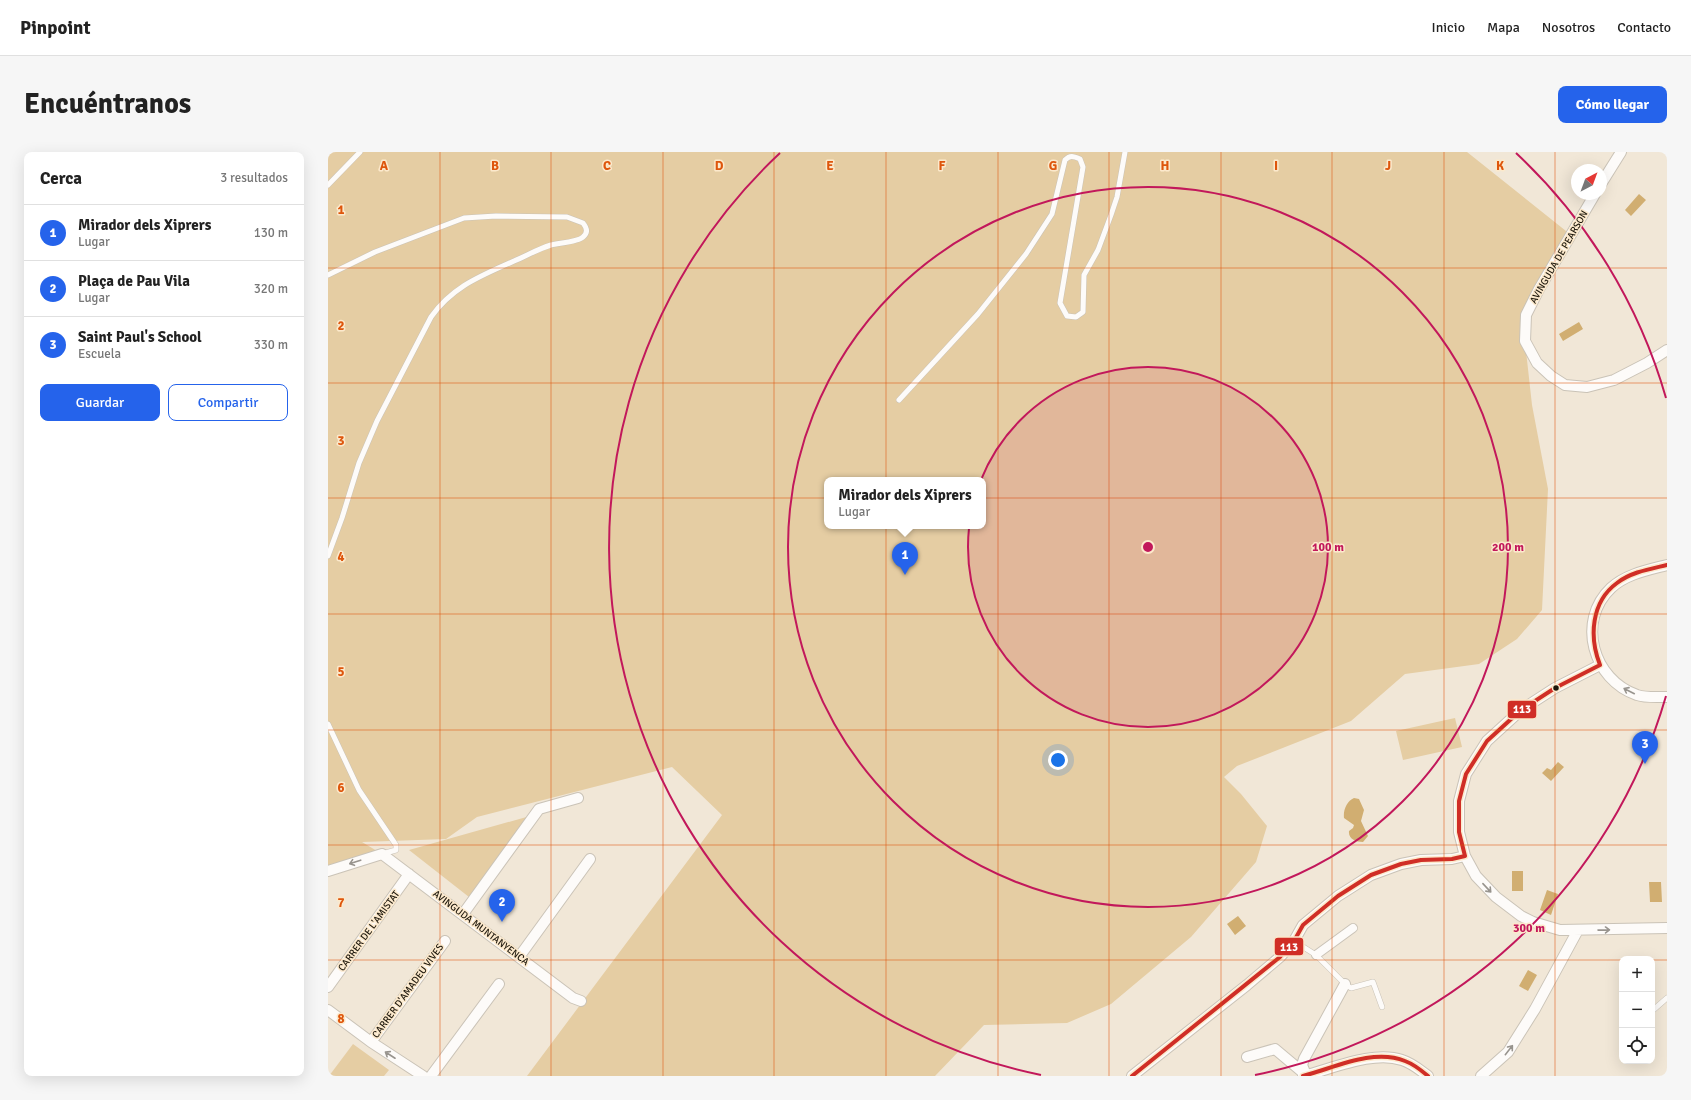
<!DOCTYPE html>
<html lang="es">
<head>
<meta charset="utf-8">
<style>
  :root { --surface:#fff; --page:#f6f6f6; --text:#222; --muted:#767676; --line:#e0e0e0; --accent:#2563eb }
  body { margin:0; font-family:Signika,sans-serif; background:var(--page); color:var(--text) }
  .controls { position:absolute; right:12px; bottom:12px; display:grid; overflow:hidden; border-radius:8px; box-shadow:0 4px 16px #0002 }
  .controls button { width:36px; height:36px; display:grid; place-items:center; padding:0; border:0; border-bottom:1px solid var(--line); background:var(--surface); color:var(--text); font:20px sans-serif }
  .compass { position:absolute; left:1243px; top:12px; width:36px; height:36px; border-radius:50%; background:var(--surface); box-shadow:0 4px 16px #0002; rotate:41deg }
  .you { position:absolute; left:730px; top:608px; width:14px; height:14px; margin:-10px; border:3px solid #fff; border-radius:50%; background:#1a73e8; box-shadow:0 0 0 6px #1a73e833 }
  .badge { display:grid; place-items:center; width:26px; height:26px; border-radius:50%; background:var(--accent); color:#fff; font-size:13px; font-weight:700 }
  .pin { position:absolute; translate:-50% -33px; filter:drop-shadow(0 1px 2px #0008) }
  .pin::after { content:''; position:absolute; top:21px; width:14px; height:12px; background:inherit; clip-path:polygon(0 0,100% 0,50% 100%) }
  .popup { position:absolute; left:496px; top:325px; width:162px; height:52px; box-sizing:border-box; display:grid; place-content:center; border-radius:8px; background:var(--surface); filter:drop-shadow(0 1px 3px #0005); font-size:13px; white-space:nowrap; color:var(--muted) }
  .popup b { font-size:15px; color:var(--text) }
  .popup::after { content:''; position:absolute; left:50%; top:100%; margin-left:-8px; border:8px solid transparent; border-top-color:var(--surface) }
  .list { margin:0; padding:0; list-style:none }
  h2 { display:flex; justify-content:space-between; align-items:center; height:52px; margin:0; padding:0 16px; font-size:17px }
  h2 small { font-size:13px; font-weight:400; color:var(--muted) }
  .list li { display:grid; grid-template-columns:26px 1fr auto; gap:12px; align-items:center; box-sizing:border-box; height:56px; padding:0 16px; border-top:1px solid var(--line) }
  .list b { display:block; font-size:15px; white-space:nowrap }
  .list p { margin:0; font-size:13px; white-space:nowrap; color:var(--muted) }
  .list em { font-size:13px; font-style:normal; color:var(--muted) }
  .actions { display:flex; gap:8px; padding:12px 16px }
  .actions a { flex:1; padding:9px 0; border:1px solid var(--accent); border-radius:8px; text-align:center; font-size:14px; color:var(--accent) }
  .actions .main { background:var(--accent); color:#fff }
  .icon { flex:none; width:22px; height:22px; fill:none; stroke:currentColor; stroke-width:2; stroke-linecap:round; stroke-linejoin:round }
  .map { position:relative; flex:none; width:1339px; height:924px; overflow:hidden; border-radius:8px }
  header { display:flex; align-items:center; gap:24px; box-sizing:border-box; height:56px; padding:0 20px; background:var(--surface); border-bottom:1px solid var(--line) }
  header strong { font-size:19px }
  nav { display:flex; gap:22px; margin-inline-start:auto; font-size:14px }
  .intro { display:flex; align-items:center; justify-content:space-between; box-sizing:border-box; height:96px; padding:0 24px }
  h1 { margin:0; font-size:28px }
  .button { padding:10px 18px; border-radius:8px; background:var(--accent); color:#fff; font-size:14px; font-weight:700 }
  main { display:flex; gap:24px; padding:0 24px }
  aside { flex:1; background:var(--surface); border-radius:8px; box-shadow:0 4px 16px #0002 }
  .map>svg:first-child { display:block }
</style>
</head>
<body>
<header>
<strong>Pinpoint</strong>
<nav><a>Inicio</a><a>Mapa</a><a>Nosotros</a><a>Contacto</a></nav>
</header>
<div class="intro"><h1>Encuéntranos</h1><a class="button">Cómo llegar</a></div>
<main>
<aside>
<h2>Cerca<small>3 resultados</small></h2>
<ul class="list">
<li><span class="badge">1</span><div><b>Mirador dels Xiprers</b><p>Lugar</p></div><em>130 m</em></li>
<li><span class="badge">2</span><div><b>Plaça de Pau Vila</b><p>Lugar</p></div><em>320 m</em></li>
<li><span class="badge">3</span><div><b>Saint Paul's School</b><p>Escuela</p></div><em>330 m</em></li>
</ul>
<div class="actions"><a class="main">Guardar</a><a>Compartir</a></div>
</aside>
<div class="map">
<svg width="1339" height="924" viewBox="0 0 1339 924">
  <rect width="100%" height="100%" fill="#f1e7d7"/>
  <path fill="#e5cda3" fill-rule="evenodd" d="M0,0H1139L1243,83L1198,163L1197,190L1204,253L1220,337L1214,458L1189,487L1151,512L1077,522L1023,569L909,614L896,625L913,642L939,674L928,710L863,785L783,852L739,871L656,873L607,924H199L394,663L344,615L149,665L118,687L34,690L54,702L0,719ZM499,328H655V374H499Z
    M1127,566L1134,595L1075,608L1068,579Z
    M202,664L141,745L81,698Z
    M25,892L61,918L56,924H1Z"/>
  <path fill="#d1ae71" d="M1311,42L1318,48L1303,64L1297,58Z
    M1251,170L1255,177L1235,189L1231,182Z
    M1230,610L1236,615L1223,629L1214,621L1219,616L1223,618Z
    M1026,646L1031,647L1036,658L1033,669L1040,684L1035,690C1028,690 1020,687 1021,679L1025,676L1026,673L1016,666C1015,658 1019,649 1026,646Z
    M1184,719H1195V739H1184Z
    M1321,730H1333L1334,750H1322Z
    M1219,738L1230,742L1223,763L1212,758Z
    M910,764L918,774L907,783L899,772Z
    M1200,818L1209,823L1200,839L1191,834Z"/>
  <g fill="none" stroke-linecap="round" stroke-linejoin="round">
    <g stroke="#cac3b7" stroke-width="6">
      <path id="service" d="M0,33L32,0
        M0,123L47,100L136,66L168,64L239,65L255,71C259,76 260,81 255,85C250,90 231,91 223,93C210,97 198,104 186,109C153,124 125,134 103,165L49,269L31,311L14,366L0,404
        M571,248L650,162L698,102L724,62L737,8C742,3 745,4 752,7L755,15L732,151L739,164L748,165L755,160L756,123L770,98L783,63L789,45L797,0
        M0,572L31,638L68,693V698L54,702
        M966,789L988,803L1017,832L1023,836L1045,830L1054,855
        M1324,859L1339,846"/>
    </g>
    <g stroke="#cac3b7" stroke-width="10">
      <path id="pedestrian" d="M988,803L1025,776"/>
    </g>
    <g stroke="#cac3b7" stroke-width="12">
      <path id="minor" d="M1273,32L1293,0
        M1267,42L1211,137L1198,163L1197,189L1209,211L1223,224L1237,233L1259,235L1286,228L1319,211L1339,198
        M1339,413C1320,418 1298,422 1283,436C1248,469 1265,528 1309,543C1317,546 1330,545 1339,545
        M1272,513L1227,536L1193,558L1159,589L1138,622L1131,649V680L1137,704L1148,724L1168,745L1193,764L1205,770L1232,778L1339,776
        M0,719L54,702L245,846L253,849
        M135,762L211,657L250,646
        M191,805L262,707
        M0,835L81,722
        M0,858L43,890L95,924
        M43,890L117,789
        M919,905L947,897L978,923
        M978,923L974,913L976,907L1017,832
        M103,924L171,832
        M804,924L919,833L952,805L966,789L975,773L1010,744L1043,723L1073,712L1093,708L1124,707L1137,704
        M975,924C1004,917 1045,898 1074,908C1084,911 1092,918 1100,924
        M1153,924L1180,900L1207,857L1250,778"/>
    </g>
    <use href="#service" stroke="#fdfbf9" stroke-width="5"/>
    <use href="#pedestrian" stroke="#fdfbf9" stroke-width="8"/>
    <use href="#minor" stroke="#fdfbf9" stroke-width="10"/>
    <g stroke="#fce9cc" stroke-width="7">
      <path id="bus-1" d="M804,924L952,805L966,789L975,773L1010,744L1043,723L1073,712L1093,708L1124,707L1137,704L1131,680V649L1138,622L1159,589L1193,558L1227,536L1272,513C1261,485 1263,450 1289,431C1303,420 1322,417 1339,413
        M975,924C1006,916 1045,896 1077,909C1085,912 1093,918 1100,924"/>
    </g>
    <use href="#bus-1" stroke="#d02e26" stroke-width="4"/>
  </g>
  <defs><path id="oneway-shaft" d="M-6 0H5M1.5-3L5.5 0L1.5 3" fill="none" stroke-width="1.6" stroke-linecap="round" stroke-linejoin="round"/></defs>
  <g stroke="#98948e">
    <use href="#oneway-shaft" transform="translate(1301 539) rotate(-153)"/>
    <use href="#oneway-shaft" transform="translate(27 710) rotate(162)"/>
    <use href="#oneway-shaft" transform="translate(1159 736) rotate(47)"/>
    <use href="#oneway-shaft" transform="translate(1276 778) rotate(-1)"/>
    <use href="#oneway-shaft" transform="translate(1181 898) rotate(-52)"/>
    <use href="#oneway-shaft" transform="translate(62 903) rotate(-147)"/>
  </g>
  <path fill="none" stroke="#de560c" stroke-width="1" stroke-opacity="0.55" d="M112,0V924M223,0V924M335,0V924M446,0V924M558,0V924M670,0V924M781,0V924M893,0V924M1004,0V924M1116,0V924M1227,0V924M0,116H1339M0,231H1339M0,346H1339M0,462H1339M0,578H1339M0,693H1339M0,808H1294M1324,808H1339"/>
  <circle cx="820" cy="395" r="180" fill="#c2185b" fill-opacity=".12"/>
  <g fill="none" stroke="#c2185b" stroke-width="2">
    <circle cx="820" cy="395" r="180"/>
    <circle cx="820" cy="395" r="360"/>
    <path d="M1338 544A539 539 0 0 1 927 923M713 923A539 539 0 0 1 452 1M1188 1A539 539 0 0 1 1338 246"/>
  </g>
  <circle fill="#1d170c" stroke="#fce9cc" stroke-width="1.5" cx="1228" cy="536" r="3.5"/>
  <g text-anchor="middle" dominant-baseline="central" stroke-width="3" stroke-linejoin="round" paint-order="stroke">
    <g font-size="10" fill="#1d170c" stroke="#fce9cc">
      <text transform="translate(1231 105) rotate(-60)">AVINGUDA DE PEARSON</text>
      <text transform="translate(153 776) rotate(37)">AVINGUDA MUNTANYENCA</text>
      <text transform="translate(41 779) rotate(-54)">CARRER DE L'AMISTAT</text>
      <text transform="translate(80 839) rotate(-54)">CARRER D'AMADEU VIVES</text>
    </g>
  </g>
  <g font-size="13" text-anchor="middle" font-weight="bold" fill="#de560c" stroke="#fce9cc" stroke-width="3" stroke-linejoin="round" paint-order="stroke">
    <text x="56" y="18">A</text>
    <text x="167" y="18">B</text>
    <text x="279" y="18">C</text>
    <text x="391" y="18">D</text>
    <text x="502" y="18">E</text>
    <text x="614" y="18">F</text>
    <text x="725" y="18">G</text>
    <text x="837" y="18">H</text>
    <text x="948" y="18">I</text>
    <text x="1060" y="18">J</text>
    <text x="1172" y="18">K</text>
    <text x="13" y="62">1</text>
    <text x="13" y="178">2</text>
    <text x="13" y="293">3</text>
    <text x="13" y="409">4</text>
    <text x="13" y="524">5</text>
    <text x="13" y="640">6</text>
    <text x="13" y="755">7</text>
    <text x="13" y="871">8</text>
  </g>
  <circle cx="820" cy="395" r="6" fill="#c2185b" stroke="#fce9cc" stroke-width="2"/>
  <g font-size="12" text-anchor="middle" font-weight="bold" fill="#c2185b" stroke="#fce9cc" stroke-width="3" stroke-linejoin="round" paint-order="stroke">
    <text x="1000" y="399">100 m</text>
    <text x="1180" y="399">200 m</text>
    <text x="1201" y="780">300 m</text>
  </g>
  <g stroke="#fce9cc" stroke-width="1.5">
    <rect x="1179" y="548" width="30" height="19" rx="4" fill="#d02e26"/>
    <rect x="946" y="785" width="30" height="19" rx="4" fill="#d02e26"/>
  </g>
  <g font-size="11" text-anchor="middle" font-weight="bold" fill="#fff">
    <text x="1194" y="561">113</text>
    <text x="961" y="799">113</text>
  </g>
</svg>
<div class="controls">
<button>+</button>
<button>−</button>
<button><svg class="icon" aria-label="locate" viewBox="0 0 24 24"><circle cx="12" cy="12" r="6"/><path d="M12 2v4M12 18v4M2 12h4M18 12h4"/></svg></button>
</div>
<svg class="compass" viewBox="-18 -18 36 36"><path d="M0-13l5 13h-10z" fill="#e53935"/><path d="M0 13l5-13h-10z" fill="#767676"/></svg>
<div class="you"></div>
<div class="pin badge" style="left:577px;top:423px">1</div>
<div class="popup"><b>Mirador dels Xiprers</b>Lugar</div>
<div class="pin badge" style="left:174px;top:770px">2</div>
<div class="pin badge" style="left:1317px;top:612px">3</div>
</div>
</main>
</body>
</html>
